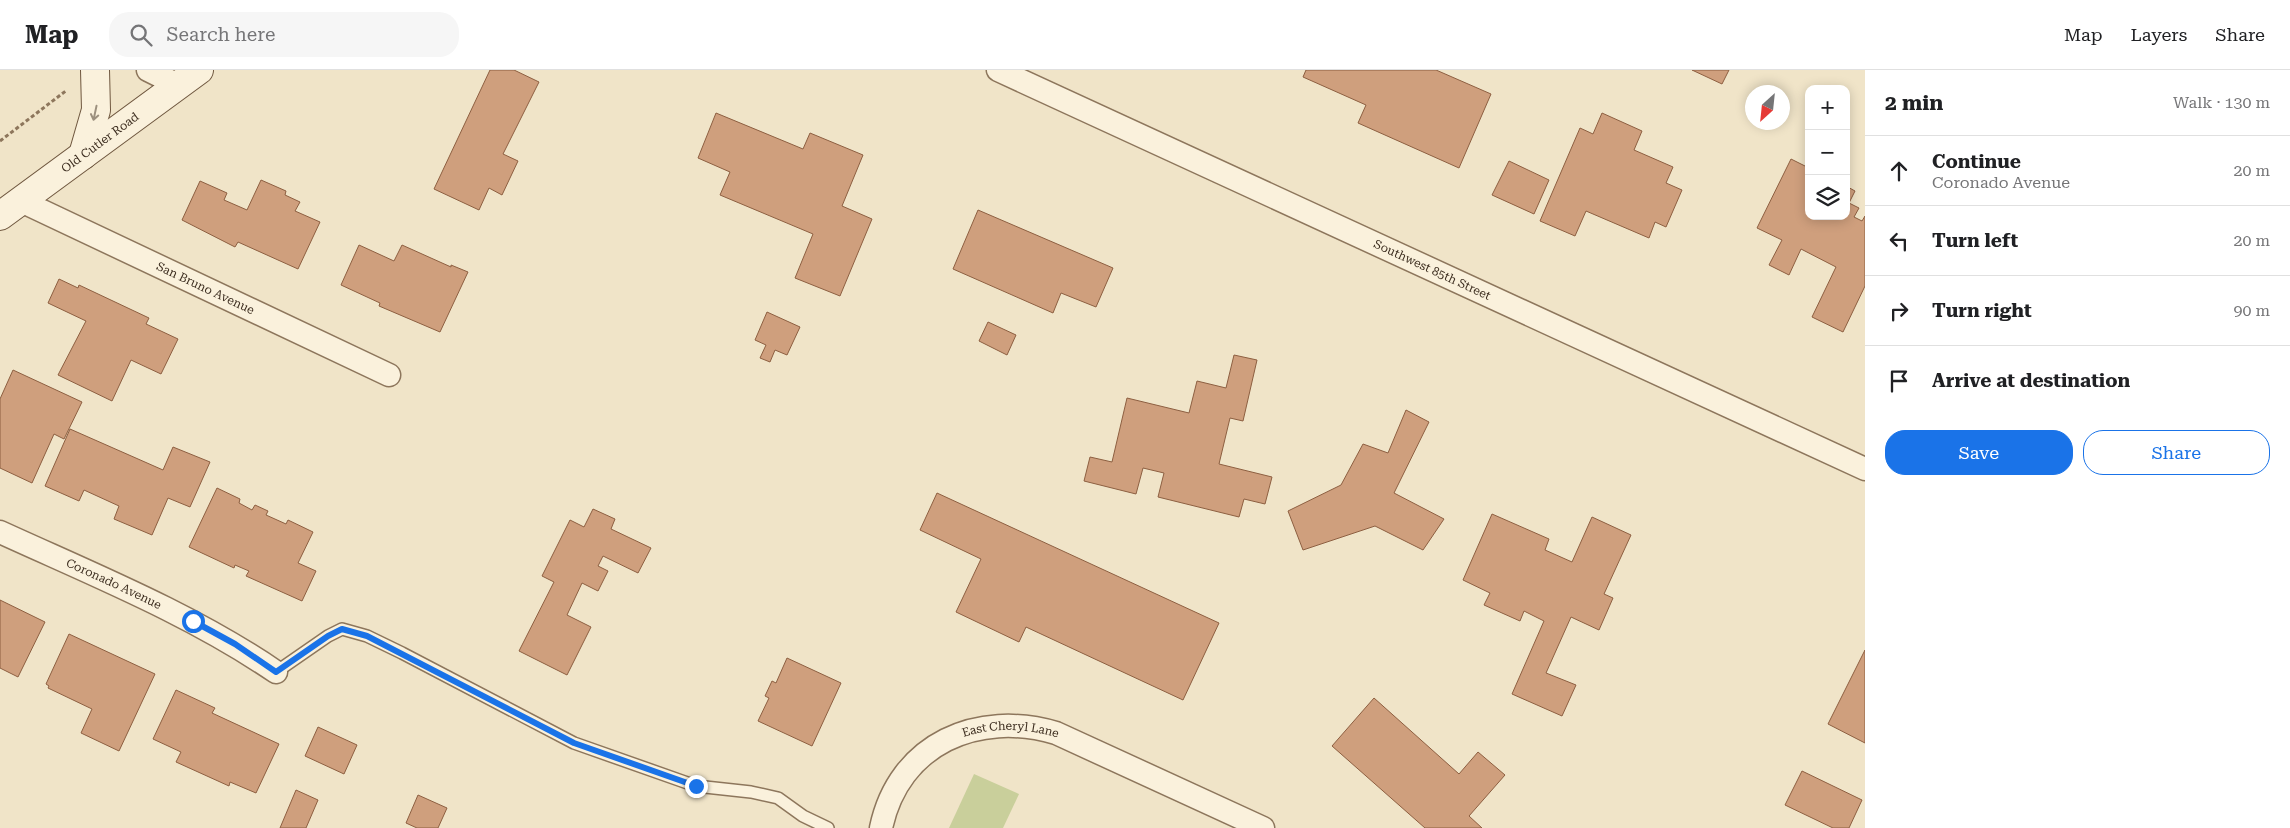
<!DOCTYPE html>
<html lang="en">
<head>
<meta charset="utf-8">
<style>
  :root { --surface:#fff; --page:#f6f6f6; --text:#202124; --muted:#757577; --line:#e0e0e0; --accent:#1a73e8 }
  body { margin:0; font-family:"Roboto Serif",serif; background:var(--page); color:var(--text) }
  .controls { position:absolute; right:15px; top:15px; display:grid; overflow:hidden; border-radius:10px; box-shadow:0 2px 12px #0003 }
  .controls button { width:45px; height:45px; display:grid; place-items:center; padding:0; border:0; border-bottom:1px solid var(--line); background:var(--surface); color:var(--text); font:25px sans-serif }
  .compass { position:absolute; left:1745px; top:15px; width:45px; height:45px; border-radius:50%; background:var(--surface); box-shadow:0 2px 12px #0003; rotate:207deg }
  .stop { position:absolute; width:15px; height:15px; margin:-11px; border:4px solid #1a73e8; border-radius:50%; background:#fff }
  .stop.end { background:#1a73e8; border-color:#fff; box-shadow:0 1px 5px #0008 }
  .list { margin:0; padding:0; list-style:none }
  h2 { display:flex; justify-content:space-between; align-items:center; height:65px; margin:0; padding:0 20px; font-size:21px }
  h2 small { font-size:16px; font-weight:400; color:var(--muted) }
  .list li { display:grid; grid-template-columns:32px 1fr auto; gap:15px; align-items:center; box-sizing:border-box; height:70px; padding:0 20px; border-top:1px solid var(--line) }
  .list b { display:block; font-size:19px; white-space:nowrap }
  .list p { margin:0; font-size:16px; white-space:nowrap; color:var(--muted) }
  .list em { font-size:16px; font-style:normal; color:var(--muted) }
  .actions { display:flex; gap:10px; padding:15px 20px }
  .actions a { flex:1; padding:11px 0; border:1px solid var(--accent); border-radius:20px; text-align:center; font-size:18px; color:var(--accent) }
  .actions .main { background:var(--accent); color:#fff }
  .icon { flex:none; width:28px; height:28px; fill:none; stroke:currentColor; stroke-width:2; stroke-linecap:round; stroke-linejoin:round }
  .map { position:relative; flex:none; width:1865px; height:758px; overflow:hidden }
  header { display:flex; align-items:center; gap:30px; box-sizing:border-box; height:70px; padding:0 25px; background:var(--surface); border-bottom:1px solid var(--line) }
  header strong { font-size:24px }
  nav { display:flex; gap:28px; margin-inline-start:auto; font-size:18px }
  .search { width:350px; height:45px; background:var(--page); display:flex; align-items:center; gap:12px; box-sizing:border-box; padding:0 18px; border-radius:20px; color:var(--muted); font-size:19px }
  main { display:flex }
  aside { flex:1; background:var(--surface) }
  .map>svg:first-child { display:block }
</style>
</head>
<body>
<header>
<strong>Map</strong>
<div class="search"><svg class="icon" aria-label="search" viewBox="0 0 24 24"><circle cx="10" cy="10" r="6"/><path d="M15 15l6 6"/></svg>Search here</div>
<nav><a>Map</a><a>Layers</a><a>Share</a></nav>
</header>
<main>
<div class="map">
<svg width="1865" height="758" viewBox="0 0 1865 758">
  <rect width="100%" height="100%" fill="#f0e4c8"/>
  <path fill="#c9cf9b" d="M974,704L1019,724L1003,758H949Z"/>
  <path fill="#cf9f7d" stroke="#8d5f41" d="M490,0H514L539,12L503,84L518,91L502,125L489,118L479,140L434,119Z
    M1306,0H1436L1491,24L1459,98L1358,53L1366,35L1303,7Z
    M1692,0H1729L1722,14Z
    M716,43L803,79L810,63L863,85L842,136L872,149L840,226L795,208L813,164L720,125L730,102L698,88Z
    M1602,43L1642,61L1634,80L1673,97L1666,113L1682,120L1666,157L1655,152L1649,168L1586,141L1575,166L1540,151L1580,58L1593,64Z
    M1791,89L1809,98V146H1846V116L1855,121L1849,133L1859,138L1854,147L1862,151L1865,146V216L1843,262L1812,247L1836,197L1801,179L1789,205L1769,195L1782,170L1757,158Z
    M1509,91L1549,110L1534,144L1492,125Z
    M261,110L286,121L285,125L300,132L295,141L320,152L298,199L238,172L235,177L182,150L200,111L227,123L224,130L247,140Z
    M978,140L1113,198L1096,237L1061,223L1053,243L953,199Z
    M359,175L394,191L402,175L451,197V195L468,202L440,262L379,236L380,233L341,215Z
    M59,209L78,218L79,215L149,248L146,254L178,269L161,304L131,290L112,331L58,305L86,251L48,233Z
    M767,242L800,257L787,285L775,280L770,292L760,288L766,275L755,270Z
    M988,252L1016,265L1007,285L979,271Z
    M1234,285L1257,290L1243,351L1230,348L1219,394L1272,407L1265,434L1244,429L1239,447L1158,427L1164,403L1143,398L1136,424L1084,411L1090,387L1112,392L1127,328L1189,343L1197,311L1226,318Z
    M13,300L82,332L64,369L54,364L32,413L0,398V329Z
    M1406,340L1429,352L1394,423L1444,449L1423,480L1375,456L1303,480L1288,441L1341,415L1363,374L1388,383Z
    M70,359L163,400L173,377L210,392L190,437L168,428L152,465L114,449L119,436L84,420L79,431L45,416Z
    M217,418L240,429L239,433L252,440L255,435L268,441L266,445L286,454L288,450L313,462L298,493L316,501L302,531L246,506L249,501L235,495L234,498L189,477Z
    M937,423L1219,553L1183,630L1026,557L1019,572L956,542L981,489L920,460Z
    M593,439L615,449L611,459L651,478L638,503L603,486L598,496L608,501L598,521L582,513L567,545L591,557L567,605L519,581L554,512L542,506L570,450L584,457Z
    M1492,444L1549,469L1545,480L1572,492L1592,447L1631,465L1604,524L1613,528L1599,560L1571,547L1546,603L1576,615L1562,646L1512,624L1544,551L1524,541L1520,551L1484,535L1490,523L1463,510Z
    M0,530L45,552L18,607L0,598Z
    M69,564L155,604L119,681L81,663L92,639L48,618L49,616L46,614Z
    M1865,580V673L1828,654Z
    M787,588L841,613L812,676L758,651L769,628L765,626L772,611L776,613Z
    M176,620L215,638L212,643L279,674L256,723L230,712L229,716L176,692L181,682L153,669Z
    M1374,628L1459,704L1478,682L1505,705L1469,746L1482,758H1425L1332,676Z
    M318,657L357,675L344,704L305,686Z
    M1802,701L1862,730L1849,758H1833L1785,735Z
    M296,720L318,730L306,758H280Z
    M418,725L447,738L438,758H417L406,753Z"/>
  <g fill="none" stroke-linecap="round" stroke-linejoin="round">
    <g stroke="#8d765c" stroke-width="14">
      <path id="service" d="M276,602L328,566L342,559L367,566L402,583L574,673L696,716L751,722L778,728L803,746L828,758"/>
    </g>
    <g stroke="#8d765c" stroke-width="25">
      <g id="minor">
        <path d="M148,0L178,15"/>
        <path id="s1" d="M998,0L1865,399"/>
        <path id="s2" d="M21,131L389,305"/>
        <path id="s3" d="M0,462C94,505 191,544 276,602"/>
        <path id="s4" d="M881,758C899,673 978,640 1056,663L1263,758"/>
      </g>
    </g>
    <g stroke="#6f573f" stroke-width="30">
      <g id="secondary">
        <path d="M83,85L96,40L95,0"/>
        <path id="s5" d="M0,146L199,0"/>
      </g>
    </g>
    <path stroke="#8d765c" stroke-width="3" stroke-dasharray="4 2.5" stroke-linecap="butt" d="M0,71L67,20"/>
    <use href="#service" stroke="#faf1dc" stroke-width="11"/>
    <use href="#minor" stroke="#faf1dc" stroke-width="22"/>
    <use href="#secondary" stroke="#faf1dc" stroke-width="28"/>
  </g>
  <defs><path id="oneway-shaft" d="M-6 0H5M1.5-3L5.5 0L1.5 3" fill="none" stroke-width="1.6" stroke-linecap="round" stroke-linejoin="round" transform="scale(1.25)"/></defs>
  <use stroke="#9c907e" href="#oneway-shaft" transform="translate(95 43) rotate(102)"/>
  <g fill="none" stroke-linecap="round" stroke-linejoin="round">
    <path stroke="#1a73e8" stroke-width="6" d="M193,551L235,574L276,602L328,566L342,559L367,566L574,673L696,716"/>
  </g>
  <g text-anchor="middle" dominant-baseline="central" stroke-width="4" stroke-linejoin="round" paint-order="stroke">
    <g font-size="12" fill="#3d2e20" stroke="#f7eed8">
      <text stroke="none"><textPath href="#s5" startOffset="124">Old Cutler Road</textPath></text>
      <text stroke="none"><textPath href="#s1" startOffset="478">Southwest 85th Street</textPath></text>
      <text stroke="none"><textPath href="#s2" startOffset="204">San Bruno Avenue</textPath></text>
      <text stroke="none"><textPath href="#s3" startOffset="125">Coronado Avenue</textPath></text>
      <text stroke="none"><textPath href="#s4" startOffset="180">East Cheryl Lane</textPath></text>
    </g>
  </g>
</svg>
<div class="controls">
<button>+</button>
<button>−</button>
<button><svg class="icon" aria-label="layers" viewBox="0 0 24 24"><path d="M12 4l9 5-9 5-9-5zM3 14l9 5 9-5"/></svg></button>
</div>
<svg class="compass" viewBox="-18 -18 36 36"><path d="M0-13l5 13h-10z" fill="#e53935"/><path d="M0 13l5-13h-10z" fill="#757577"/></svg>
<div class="stop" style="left:193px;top:551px"></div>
<div class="stop end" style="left:696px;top:716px"></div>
</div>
<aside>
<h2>2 min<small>Walk · 130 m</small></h2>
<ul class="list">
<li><svg class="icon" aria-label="ahead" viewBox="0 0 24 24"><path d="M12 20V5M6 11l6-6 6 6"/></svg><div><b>Continue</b><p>Coronado Avenue</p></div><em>20 m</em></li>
<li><svg class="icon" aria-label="left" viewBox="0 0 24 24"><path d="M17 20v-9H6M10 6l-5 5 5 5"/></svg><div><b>Turn left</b></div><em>20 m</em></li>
<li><svg class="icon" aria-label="right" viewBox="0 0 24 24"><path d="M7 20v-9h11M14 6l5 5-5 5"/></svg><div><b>Turn right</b></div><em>90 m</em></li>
<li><svg class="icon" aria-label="arrive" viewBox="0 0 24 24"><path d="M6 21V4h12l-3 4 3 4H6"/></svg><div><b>Arrive at destination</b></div></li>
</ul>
<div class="actions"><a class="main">Save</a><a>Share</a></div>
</aside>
</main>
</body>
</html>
